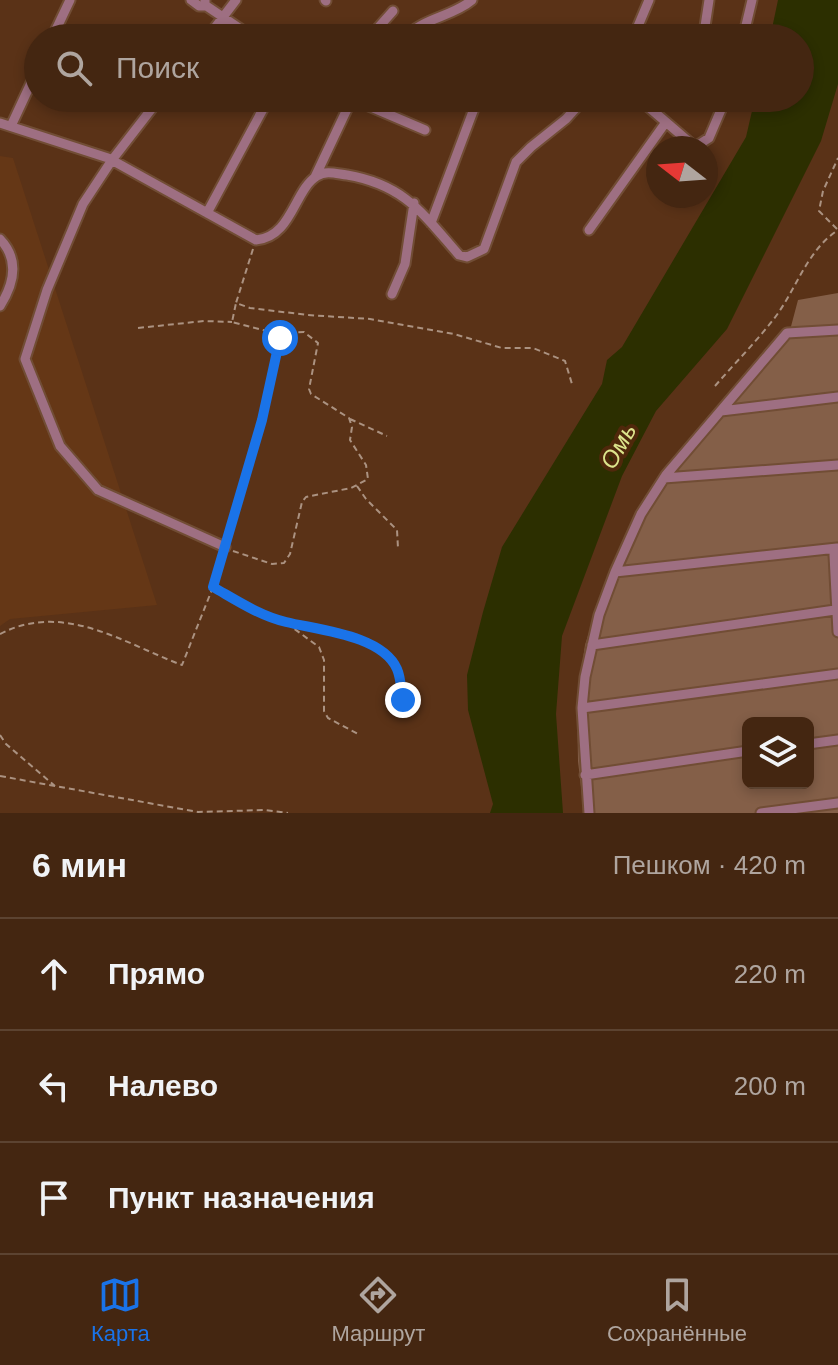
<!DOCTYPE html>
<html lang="ru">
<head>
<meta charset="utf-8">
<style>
  :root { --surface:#442611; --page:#4b2e1a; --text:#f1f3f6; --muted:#afa59f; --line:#5c4331; --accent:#1a73e8 }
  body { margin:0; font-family:Helvetica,sans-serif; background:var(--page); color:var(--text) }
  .controls { position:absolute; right:24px; bottom:24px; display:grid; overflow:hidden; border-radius:12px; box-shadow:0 4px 12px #0003 }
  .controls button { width:72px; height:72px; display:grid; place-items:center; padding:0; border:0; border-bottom:2px solid var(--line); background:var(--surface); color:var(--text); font:40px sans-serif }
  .compass { position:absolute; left:646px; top:136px; width:72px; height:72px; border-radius:50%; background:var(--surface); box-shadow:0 4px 12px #0003; rotate:287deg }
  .stop { position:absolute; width:24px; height:24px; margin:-18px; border:6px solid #1a73e8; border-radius:50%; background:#fff }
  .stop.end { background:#1a73e8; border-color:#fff; box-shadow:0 2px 8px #0008 }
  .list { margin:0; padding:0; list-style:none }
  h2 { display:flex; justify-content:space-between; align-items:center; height:104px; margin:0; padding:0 32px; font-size:34px }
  h2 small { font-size:26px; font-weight:400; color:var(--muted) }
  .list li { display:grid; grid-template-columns:52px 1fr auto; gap:24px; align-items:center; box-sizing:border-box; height:112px; padding:0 32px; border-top:2px solid var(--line) }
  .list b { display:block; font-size:30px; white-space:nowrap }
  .list em { font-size:26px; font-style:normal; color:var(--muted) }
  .icon { flex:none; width:44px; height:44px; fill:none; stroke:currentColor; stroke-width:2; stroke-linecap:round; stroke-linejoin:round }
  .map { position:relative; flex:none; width:838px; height:813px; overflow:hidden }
  .search { position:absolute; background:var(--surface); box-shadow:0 4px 12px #0003; left:24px; right:24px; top:24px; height:88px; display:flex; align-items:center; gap:20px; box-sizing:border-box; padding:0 28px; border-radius:44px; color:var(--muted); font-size:30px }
  .sheet { height:440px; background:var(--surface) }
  nav { display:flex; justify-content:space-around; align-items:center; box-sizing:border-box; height:112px; border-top:2px solid var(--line); background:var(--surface); font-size:22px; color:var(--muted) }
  nav a { display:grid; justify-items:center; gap:4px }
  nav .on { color:var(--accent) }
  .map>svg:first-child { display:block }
</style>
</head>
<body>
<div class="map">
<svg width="838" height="813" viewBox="0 0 838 813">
  <rect width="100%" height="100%" fill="#5a3217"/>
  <path fill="#653716" d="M0,156L13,158L157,605L10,619L0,626Z"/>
  <path fill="#845f48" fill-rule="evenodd" d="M838,293V813H584L578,761L577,703L585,645L608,574L646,495L710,414L758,374L789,334L798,300ZM748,723H808V783H748Z"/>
  <path fill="#2c2f00" d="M778,0H838V84L821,141L727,329L656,411L622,476L562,636L556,714L563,813H490L493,804L468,710L467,675L483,612L502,547L602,384L607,360L622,347L746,137L755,98H800V38H770Z"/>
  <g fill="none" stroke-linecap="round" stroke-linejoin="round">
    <g stroke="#714d35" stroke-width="13">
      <path id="minor" d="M191,0L199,6H206
        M205,0V5L254,38
        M325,0L326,1
        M704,33L709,0
        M52,38L70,0
        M207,38L236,0
        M369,38L393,11
        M405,38C422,18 452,17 472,0
        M633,38L649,0
        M743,38L752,0
        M160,98L112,160L83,204L47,290L25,359L60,446L98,490L225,547
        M350,98L425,130
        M634,98L645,104L695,147L709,138L726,98
        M0,123L108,158L256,240C292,237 294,190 317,176C326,170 337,174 347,175C405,185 423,214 459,255L467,257L484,249L516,162L531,147L566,119L585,98
        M11,126L38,68
        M315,177L349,105L354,98
        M207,213L269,98
        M431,223L478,98
        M589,230L666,122
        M0,239C20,260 14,284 0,306
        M392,294L405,264L414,203
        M721,411L838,397
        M664,478L838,465
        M838,548L834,555L838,632
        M615,572L837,548
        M592,645L835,610
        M582,708L838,674
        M808,744L838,740
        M585,775L748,751
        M589,813L582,708L585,677L599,615L615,572L641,514L666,475L787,333L838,330
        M761,813L838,803"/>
    </g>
    <path stroke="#ab9281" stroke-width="2" stroke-dasharray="6 4" stroke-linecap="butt" d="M837,229L819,211L823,191L838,158
      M253,249L236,303L250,308L308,315L370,319L454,334L502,348H533L565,361L572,384
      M138,328L204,321L232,322
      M715,386C734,364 755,343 773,320C796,291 806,251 838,230
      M350,419L387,436
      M357,486L366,499L397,530L398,548
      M228,537L262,420L280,338L278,334L232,322L236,303
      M233,551L272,564L284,563L290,554L302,502L306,497L351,488L368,479L366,465L350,440L352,427L349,418L311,394L309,389L318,343L304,332L280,333
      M215,588L252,609L285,622L319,647L324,660V711L328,718L358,734
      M286,622C317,626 381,638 396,668C401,677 401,690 403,700
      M0,634C64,601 123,643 182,665L213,587L223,555
      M0,735L6,744L55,786
      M0,776L198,812L265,810L288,813"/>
    <use href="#minor" stroke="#9e6f82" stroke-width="9"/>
  </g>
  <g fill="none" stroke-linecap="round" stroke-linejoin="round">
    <path stroke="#1a73e8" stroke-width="10" d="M280,338L262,420L213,587C236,600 260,616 286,622C318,630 382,635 397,669C401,678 401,690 403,700"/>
  </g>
  <g text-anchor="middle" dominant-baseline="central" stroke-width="8" stroke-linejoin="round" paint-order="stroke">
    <g font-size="24" font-style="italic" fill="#dde58c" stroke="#4f280b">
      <text transform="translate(618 446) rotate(-61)">Омь</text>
    </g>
  </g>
</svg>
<div class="controls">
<button><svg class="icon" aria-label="layers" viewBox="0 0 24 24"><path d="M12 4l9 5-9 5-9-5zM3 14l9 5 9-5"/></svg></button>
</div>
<svg class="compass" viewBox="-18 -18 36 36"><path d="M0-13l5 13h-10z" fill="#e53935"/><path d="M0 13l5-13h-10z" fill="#afa59f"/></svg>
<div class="stop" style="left:280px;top:338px"></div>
<div class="stop end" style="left:403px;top:700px"></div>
<div class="search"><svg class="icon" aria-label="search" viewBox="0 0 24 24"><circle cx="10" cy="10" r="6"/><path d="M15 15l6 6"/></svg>Поиск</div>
</div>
<section class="sheet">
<h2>6 мин<small>Пешком · 420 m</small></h2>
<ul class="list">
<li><svg class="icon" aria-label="ahead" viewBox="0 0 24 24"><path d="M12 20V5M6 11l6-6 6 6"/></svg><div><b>Прямо</b></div><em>220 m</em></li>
<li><svg class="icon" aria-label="left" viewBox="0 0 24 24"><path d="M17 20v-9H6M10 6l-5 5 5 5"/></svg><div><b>Налево</b></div><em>200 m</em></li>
<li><svg class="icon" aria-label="arrive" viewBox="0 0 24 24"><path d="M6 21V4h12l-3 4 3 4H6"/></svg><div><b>Пункт назначения</b></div></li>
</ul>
</section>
<nav>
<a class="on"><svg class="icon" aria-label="map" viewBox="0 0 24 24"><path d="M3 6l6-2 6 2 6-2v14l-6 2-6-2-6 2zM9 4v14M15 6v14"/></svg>Карта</a>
<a><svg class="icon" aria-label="directions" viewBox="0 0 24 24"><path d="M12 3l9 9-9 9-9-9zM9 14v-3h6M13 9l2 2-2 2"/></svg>Маршрут</a>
<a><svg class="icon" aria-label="saved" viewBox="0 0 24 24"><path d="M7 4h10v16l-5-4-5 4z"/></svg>Сохранённые</a>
</nav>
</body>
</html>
